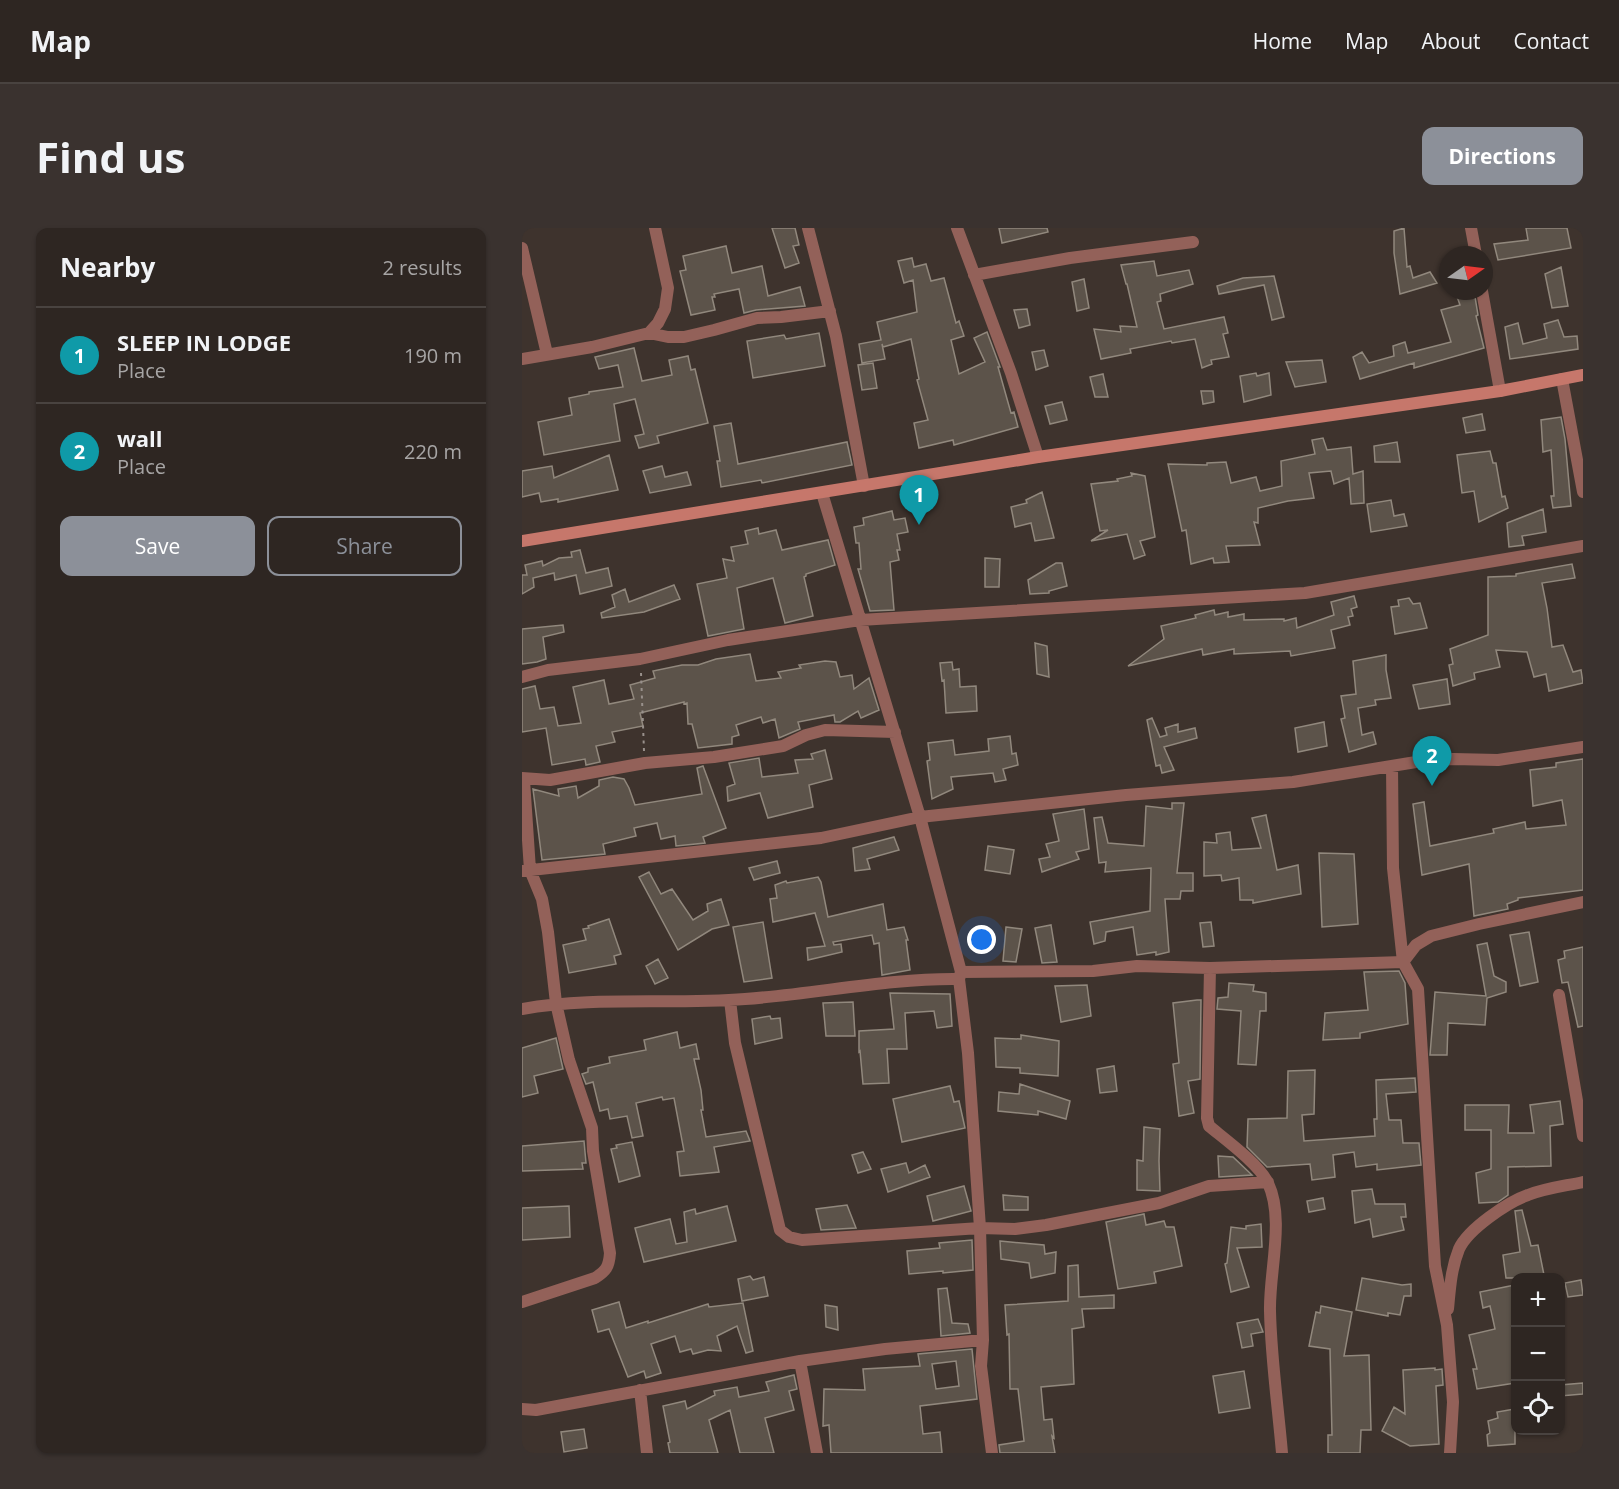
<!DOCTYPE html>
<html lang="en">
<head>
<meta charset="utf-8">
<style>
  :root { --surface:#2e2622; --page:#3a322f; --text:#f1f3f6; --muted:#a7a5a5; --line:#494340; --accent:#8c9099 }
  body { margin:0; font-family:"Open Sans",sans-serif; background:var(--page); color:var(--text) }
  .controls { position:absolute; right:18px; bottom:18px; display:grid; overflow:hidden; border-radius:12px; box-shadow:0 2px 4px #0004 }
  .controls button { width:54px; height:54px; display:grid; place-items:center; padding:0; border:0; border-bottom:2px solid var(--line); background:var(--surface); color:var(--text); font:30px sans-serif }
  .compass { position:absolute; left:917px; top:18px; width:54px; height:54px; border-radius:50%; background:var(--surface); box-shadow:0 2px 4px #0004; rotate:76deg }
  .you { position:absolute; left:460px; top:712px; width:21px; height:21px; margin:-15px; border:4px solid #fff; border-radius:50%; background:#1a73e8; box-shadow:0 0 0 9px #1a73e833 }
  .badge { display:grid; place-items:center; width:39px; height:39px; border-radius:50%; background:var(--accent); color:#fff; font-size:20px; font-weight:700 }
  .pin { position:absolute; translate:-50% -50px; filter:drop-shadow(0 2px 3px #0008) }
  .pin::after { content:''; position:absolute; top:32px; width:21px; height:18px; background:inherit; clip-path:polygon(0 0,100% 0,50% 100%) }
  .list { margin:0; padding:0; list-style:none }
  h2 { display:flex; justify-content:space-between; align-items:center; height:78px; margin:0; padding:0 24px; font-size:26px }
  h2 small { font-size:20px; font-weight:400; color:var(--muted) }
  .list li { display:grid; grid-template-columns:39px 1fr auto; gap:18px; align-items:center; box-sizing:border-box; height:96px; padding:0 24px; border-top:2px solid var(--line) }
  .list b { display:block; font-size:22px; white-space:nowrap }
  .list p { margin:0; font-size:20px; white-space:nowrap; color:var(--muted) }
  .list em { font-size:20px; font-style:normal; color:var(--muted) }
  .actions { display:flex; gap:12px; padding:18px 24px }
  .actions a { flex:1; padding:14px 0; border:2px solid var(--accent); border-radius:12px; text-align:center; font-size:21px; color:var(--accent) }
  .actions .main { background:var(--accent); color:#fff }
  .icon { flex:none; width:33px; height:33px; fill:none; stroke:currentColor; stroke-width:2; stroke-linecap:round; stroke-linejoin:round }
  .map { position:relative; flex:none; width:1061px; height:1225px; overflow:hidden; border-radius:12px }
  header { display:flex; align-items:center; gap:36px; box-sizing:border-box; height:84px; padding:0 30px; background:var(--surface); border-bottom:2px solid var(--line) }
  header strong { font-size:28px }
  nav { display:flex; gap:33px; margin-inline-start:auto; font-size:21px }
  .intro { display:flex; align-items:center; justify-content:space-between; box-sizing:border-box; height:144px; padding:0 36px }
  h1 { margin:0; font-size:42px }
  .button { padding:15px 27px; border-radius:12px; background:var(--accent); color:#fff; font-size:21px; font-weight:700 }
  main { display:flex; gap:36px; padding:0 36px }
  aside { flex:1; background:var(--surface); border-radius:12px; box-shadow:0 2px 4px #0004 }
  .map>svg:first-child { display:block }
</style>
</head>
<body>
<header>
<strong>Map</strong>
<nav><a>Home</a><a>Map</a><a>About</a><a>Contact</a></nav>
</header>
<div class="intro"><h1>Find us</h1><a class="button">Directions</a></div>
<main>
<aside>
<h2>Nearby<small>2 results</small></h2>
<ul class="list">
<li><span class="badge" style="background:#0f9aa8">1</span><div><b>SLEEP IN LODGE</b><p>Place</p></div><em>190 m</em></li>
<li><span class="badge" style="background:#0f9aa8">2</span><div><b>wall</b><p>Place</p></div><em>220 m</em></li>
</ul>
<div class="actions"><a class="main">Save</a><a>Share</a></div>
</aside>
<div class="map">
<svg width="1061" height="1225" viewBox="0 0 1061 1225">
  <rect width="100%" height="100%" fill="#3e332d"/>
  <path fill="#5c534a" stroke="#91887d" stroke-width="1.5" fill-rule="evenodd" d="M250,0H273L277,17L271,18L277,35L263,40Z
    M477,0H525L526,4L480,15Z
    M882,0L885,39L888,38L891,50L908,44L915,55L878,66L872,25V3Z
    M1004,0H1045L1049,20L976,32L972,16L1006,12Z
    M204,18L210,45L240,38L246,68L278,59L283,78L234,82L222,85L217,61L192,66L193,69H190L193,82L169,87L158,43L164,42L161,28Z
    M390,30L392,39L404,36L409,53L422,50L434,95L437,93L442,108L429,112L437,146L463,134L452,110L465,104L478,139H476L489,185L492,184L496,199L432,217L431,212L397,220L392,195L406,192L395,152L397,151L389,111L361,119L360,116L363,131L340,135L337,116L359,112L355,94L395,84L391,52L382,55L376,33Z
    M632,33L635,48L667,42L671,56L638,66L639,73L635,74L642,101L702,89L706,105L701,106L707,129L689,132L690,136L680,140L673,111L650,115L649,113L608,121L609,125L579,131L572,101L599,104L598,98L615,99L605,56H604L599,37Z
    M1039,39L1046,78L1030,80L1023,46Z
    M752,48L762,89L750,92L742,57L697,66L695,58L721,50Z
    M562,51L567,80L555,83L550,54Z
    M933,63H952L956,87L954,88L962,120L892,140V135L838,151L831,129L840,124L847,135L872,128L871,118L883,114L886,125L929,114L919,82L938,77Z
    M505,81L508,97L497,100L492,82Z
    M1036,92L1042,109L1055,108L1056,121L988,131L983,99L996,95L1001,116L1025,110L1022,96Z
    M297,105L303,138L231,150L225,113L262,107L264,111Z
    M112,120L120,153L150,147L147,132L166,128L169,142L173,141L186,195L135,208L137,215L117,220L113,208L122,206L113,171L92,176L98,213L22,227L16,194L50,187L47,170L67,166V164L101,159L96,137L77,141L73,129Z
    M522,122L526,138L514,142L510,124Z
    M800,132L804,154L773,159L764,134Z
    M351,135L355,160L340,162L336,137Z
    M734,145L735,148L747,145L749,167L722,174L718,148Z
    M581,146L586,169H573L568,149Z
    M679,163H691L692,174L681,176Z
    M540,174L545,192L528,196L523,178Z
    M960,186L963,202L944,205L941,190Z
    M1039,189L1043,211L1049,278L1031,280L1029,268H1032L1029,222L1021,224L1019,192Z
    M209,195L216,236L325,214L330,237L240,255L239,252L199,259L195,233H198L192,198Z
    M801,210L805,222L829,219L831,246L841,243L842,275L829,276L827,250L812,256L809,243L787,245L792,270L766,273L736,280V295L732,294L738,317L704,318L707,334L692,335L691,330L669,336L664,302L660,303L646,236L685,237V235L704,234L709,255L734,249L738,263L760,258L759,233L793,226L790,212Z
    M875,214L878,234H853L852,218Z
    M968,223L971,235H974L980,269L983,268L986,280L957,294L952,263L940,265L935,227Z
    M87,227L96,262L36,274V271L19,274L17,265L0,269V243L30,238L32,250Z
    M140,238L143,249L165,244L169,257L128,265L121,243Z
    M609,245L623,248L633,309L618,313L623,327L612,331L605,306L569,313L586,302L578,303L569,256L596,253L595,251L610,248Z
    M520,264L532,310L513,313L509,295L493,299L489,279L505,275L504,272Z
    M869,272L872,288L882,286L885,298L849,304L845,276Z
    M1021,281L1024,304L1000,308L1002,317L987,319L985,295Z
    M370,283L372,292L383,290L386,304L375,306L378,322H375L377,332L368,334L372,382L348,383L336,341H339L337,315H334L332,299L342,297L341,290Z
    M236,300L237,306L254,302L260,322L306,312L313,337L284,346V348L282,349L291,388L263,395L251,350L215,360L222,401L186,408L175,356L205,350L201,331L212,333L209,319L226,316L223,303Z
    M58,322L64,345L86,340L90,358L58,366L54,347L33,352L32,345L11,350L12,359L0,366V347H5L3,337L20,333L21,338L37,330L50,329L49,324Z
    M463,330L478,331L477,359H463Z
    M534,335H540L545,358L527,363V365L508,366L506,352Z
    M1050,336L1053,350L1020,355L1025,380L1030,419L1041,417L1051,444L1059,442L1061,455L1027,463L1024,446L1012,449L1005,424L974,422L978,439L952,445L953,451L931,458L927,437L931,436L928,421L966,407V349L994,348V346Z
    M152,357L158,371L122,384L80,390L79,385L93,379L90,367L103,361L107,374Z
    M832,368L835,379L829,381L831,388L826,389L828,397L809,402L813,420L769,428L768,423L712,426V421L681,427L680,421L606,438L642,411L639,398L674,390L673,387L692,382L693,387L706,384V389L722,386V392L762,391V393L774,390L775,400L812,387L809,374Z
    M887,370L891,376L898,375L905,400L873,406L869,379L877,378L876,372Z
    M41,397L42,404L21,409L24,431L15,434L0,436V401Z
    M513,415L525,418L527,449L515,446Z
    M228,426L234,453L259,450L256,444L279,440L277,437L303,433L314,434L318,449L330,447L332,461L347,450L357,482L339,490L336,483L318,494H313L312,487L276,494L278,501L257,510L253,491L241,495L239,489L214,497L217,507L210,509V516L176,520L170,496H166L165,475L162,476V474L118,485L121,498L90,504L93,514L74,518L78,534L64,537L63,531L30,537L24,500L0,504V461L13,458L18,481L32,479L36,498L59,495L51,459L82,452L87,476L112,471L108,457L133,450L131,443L160,437H176L194,431Z
    M864,427V442L869,470L853,472L854,477L836,480L840,507L851,504L854,516L827,524L819,491L823,490L819,468L834,466L831,433Z
    M430,434L431,442L437,441L438,459L454,458L455,483L424,485L422,452L420,453L418,435Z
    M925,451L928,476L897,481L891,457Z
    M630,490L638,509L645,507L643,500L656,496V504L673,500L675,510L642,519L652,542L640,545L638,537L634,538L625,492Z
    M802,494L805,518L776,524L773,500Z
    M488,508L490,526L494,525L496,537L481,541L484,552L473,554L471,545L429,549L431,561L410,571L405,533L408,532L406,515L431,512L433,527L467,523L466,511Z
    M303,522L310,551L287,557L291,579L246,590L238,565L206,573L205,559L213,556L207,535L237,530L240,549L276,545L273,532L291,531L289,526Z
    M1061,531V662L996,670V672L985,676L986,681L952,688L947,636L900,647L891,576L902,574L908,618L972,605L971,601L1003,594L1004,601L1044,597L1040,572L1011,578L1008,542L1034,539V535Z
    M181,538L204,600L181,609L183,615L154,618L153,608L139,611L135,595L112,600L114,608L81,616L83,626L20,632L11,561L37,568L36,561L54,558L56,570L77,558V552L91,549L102,551L107,560L113,577L180,566L175,540Z
    M650,575H662L655,645H671V663H659L658,671H643L647,724L634,727V724L615,727L611,699L584,704L583,713L572,716L568,694L628,683L629,640L583,644L584,634L577,635L572,590L580,589L586,615L622,618L624,578L650,581Z
    M562,581L567,621L554,624L557,631L520,644L517,631L528,629L524,616L537,613L531,586Z
    M744,587L755,642L776,637L779,666L731,675V672H718L717,650L700,653L699,647L682,648V614L695,615L694,606L708,604L710,622L739,620L730,590Z
    M372,609L377,622L345,631L348,641L333,643L331,620Z
    M466,618L492,622L488,646L463,642Z
    M797,625L832,626L836,696L800,699Z
    M255,633L258,645L232,652L227,640Z
    M127,644L139,666L150,661L171,692L186,683L185,676L199,671L207,697L190,701L156,722L117,649Z
    M296,649L299,654L306,689L361,676L365,702L382,699L386,712H384L388,742L360,747L357,715L352,716L350,707L311,714L312,717L319,716L320,724L286,732L285,720L303,718L293,685L251,694L248,671L255,670L253,657L264,653L265,655Z
    M87,691L99,726L92,728L94,736L47,745L41,717L64,712L61,701L67,700L66,698Z
    M241,694L250,750L222,754L211,699Z
    M689,694L692,718L681,719L678,695Z
    M529,697L535,734L520,735L513,700Z
    M484,699L500,701L494,734L481,733Z
    M1007,704L1016,754L998,758L988,707Z
    M965,715L972,748L984,754V764L965,770L963,797L926,795L925,827H908L913,764L964,768L955,717Z
    M1061,719V798L1056,799L1046,754L1040,755L1036,732L1043,730L1042,723Z
    M136,731L146,750L133,756L124,738Z
    M877,743L883,755L886,796L838,805V810L801,812L803,785L846,782L842,744Z
    M707,755L732,757L731,763L744,765V783H738L734,837L716,836L719,783L695,781L696,770L706,769Z
    M565,757L569,788L539,794L533,758Z
    M368,765L428,766L430,798L415,800L412,783L383,785L385,821H365L367,855L341,856L338,823L337,824V803L372,801Z
    M675,772H679L678,851L666,853L672,885L657,888L651,836L657,835L651,775Z
    M331,774L333,808H304L301,775Z
    M248,788L249,791L258,790L260,810L233,816L230,791Z
    M155,804L158,820L174,816L177,831H172L179,862L181,882H179L184,909L224,903L228,913L192,919L197,944L158,948L155,924L162,923L152,870L141,872L140,869L114,875L121,908L110,910L105,888L88,891L86,881L78,883L71,854L64,856L60,846L66,844V840L88,835L87,829L124,822L122,812Z
    M499,807L537,813L536,848L498,845V840L474,839L473,810L499,811Z
    M34,810L41,841L12,848L16,865L0,869V820Z
    M592,838L595,863L578,865L575,841Z
    M793,842L792,886L780,887L782,913L853,908L852,891H855L854,852L893,850L894,864L864,866L867,892H879L881,915H897L899,937L855,942V936L834,939L832,924L811,927L813,949L790,952L788,936L745,939L725,919L726,891L765,890L766,843Z
    M498,856L548,873L544,891L516,883V887L476,883L477,864L497,866Z
    M428,858L432,874L437,873L443,900L380,914L371,871Z
    M1038,873L1041,896L1028,898L1029,938L986,939V967L976,974L957,975L954,945L969,941V902H943V877H987L986,905H1012L1008,877Z
    M622,899L638,901L637,933L638,963L615,962V932L621,933Z
    M62,913L64,935H60L61,941L0,943V918Z
    M110,914L118,948L97,954L89,921L95,920L94,917Z
    M341,924L349,941L336,945L330,927Z
    M696,928L711,929L730,947L697,949Z
    M384,935L387,945L403,937L408,949L366,964L359,941Z
    M442,958L449,983L411,993L405,968Z
    M850,961L853,976H883L884,989H879L882,1002L851,1009L848,991L833,995L830,963Z
    M481,967L506,969V982H482Z
    M801,970L803,981L787,984L785,973Z
    M325,977L334,1000L299,1002L294,981Z
    M47,978L48,1009L0,1012V980Z
    M205,978L214,1013L122,1034L113,1000L148,991L154,1016L165,1014L162,984L173,981L174,986Z
    M1000,982L1009,1018L1016,1017L1022,1047L1009,1050H984L981,1027L998,1024L993,983Z
    M622,986L624,997L642,993L644,999H652L660,1038L632,1044L634,1055L596,1061L584,994Z
    M739,996L740,1019L715,1020L727,1059L709,1064L703,1036L705,1035L709,999L724,1001V998Z
    M450,1012L451,1042L421,1045V1043L387,1046L385,1023L418,1020L417,1015Z
    M478,1013L522,1017L523,1026L534,1024L533,1045L509,1050L507,1035L479,1031Z
    M556,1037L557,1069L592,1067V1080L560,1081L562,1099L550,1101L552,1156L519,1159L522,1192L530,1191L532,1210L530,1208L533,1225H478L477,1217L502,1213L496,1161H488L487,1106L485,1107L483,1077L546,1073V1038Z
    M228,1048L231,1052L242,1049L246,1068L220,1073L216,1051Z
    M840,1050L880,1057L889,1056V1068H882L878,1087L866,1085V1088L834,1082Z
    M1059,1052L1061,1067L1046,1069L1043,1055Z
    M993,1057V1155L955,1161L951,1141H955L947,1107L973,1101L968,1078L961,1080L958,1064Z
    M425,1060L430,1095L446,1096L448,1105L419,1108L416,1061Z
    M97,1074L104,1100L126,1093V1095L186,1076L187,1079L221,1075L231,1123L224,1125L215,1098L195,1108L199,1123L186,1122L171,1126L169,1121L158,1124L153,1108L129,1116L139,1145L124,1150L122,1143L106,1149L87,1101L76,1104L70,1082Z
    M303,1077L315,1079L316,1102L304,1099Z
    M799,1078L830,1084L822,1128L847,1127L849,1202H839L838,1225H806V1207H810L808,1121L787,1118L794,1084L798,1085Z
    M736,1091L741,1104L729,1106L731,1118L720,1120L715,1095Z
    M450,1121L455,1171L398,1178L401,1206L418,1204L420,1225H309L307,1197L301,1198L302,1161L343,1162L341,1141L398,1138L396,1126ZM434,1133L437,1158L414,1161L410,1136Z
    M913,1140V1142L920,1141L921,1157L914,1158L917,1216L888,1218L860,1203L872,1179L883,1186L881,1142Z
    M722,1143L728,1180L697,1185L691,1148Z
    M272,1147L275,1161L267,1163L272,1182L243,1190L252,1225H218L208,1182L187,1192L196,1225H148L146,1215L148,1214L141,1178L163,1173L165,1181L193,1167L192,1163L215,1159L217,1169L247,1163L244,1154Z
    M1061,1155V1166L1038,1168V1157Z
    M993,1181V1216L966,1218L965,1207L968,1205L966,1193L976,1190L975,1184Z
    M62,1201L65,1220L42,1224L39,1204Z"/>
  <g fill="none" stroke-linecap="round" stroke-linejoin="round">
    <path stroke="#98908b" stroke-width="2" stroke-dasharray="3 4.5" stroke-linecap="butt" d="M119,445L122,523"/>
    <path stroke="#936159" stroke-width="12" d="M286,0L314,108L342,258
      M435,0L489,145L516,229
      M949,0L954,27
      M0,20L25,126
      M452,47L548,30L671,14
      M960,63L978,163
      M127,105L146,109H162L192,102L235,90L259,89L308,83
      M0,131L70,119L127,105L136,95L143,81L146,60L133,0
      M1040,151L1061,264
      M300,265L398,589L439,744L437,751L446,825L458,1000L461,1112L459,1138L470,1225
      M0,449L26,442L118,431L206,412L338,392L783,365L1061,318
      M870,538L871,640L881,734
      M0,550L28,552L123,535L192,529L261,518L284,507L303,502L373,504
      M0,643L299,610L398,589L604,567L771,554L894,534L931,531L976,532L1061,519
      M881,734L894,717L909,708L957,696L1061,674
      M688,740L685,890L687,898C704,912 737,936 746,955C763,991 747,1044 748,1083C749,1130 756,1178 760,1225
      M439,744L571,743L615,738L688,740L881,734L896,761L913,1038L925,1097L931,1174L928,1225
      M1037,767L1061,908
      M208,772L213,815L258,1002L267,1009L280,1012L458,1000L493,1001L524,997L637,975L687,958L746,954
      M0,781C72,768 150,777 223,771C295,766 366,750 437,751
      M0,1074L73,1050C84,1043 87,1039 88,1025L71,923L70,900L47,832L34,775L26,704L20,671L8,642L2,552
      M926,1081C928,1060 929,1041 937,1021C946,1001 986,974 1006,967C1024,960 1043,958 1061,954
      M278,1133L295,1225
      M118,1162L125,1225
      M0,1181L14,1182L278,1133L363,1121L461,1112"/>
    <path stroke="#c6776b" stroke-width="12" d="M0,313L516,229L978,163L1061,147"/>
  </g>
</svg>
<div class="controls">
<button>+</button>
<button>−</button>
<button><svg class="icon" aria-label="locate" viewBox="0 0 24 24"><circle cx="12" cy="12" r="6"/><path d="M12 2v4M12 18v4M2 12h4M18 12h4"/></svg></button>
</div>
<svg class="compass" viewBox="-18 -18 36 36"><path d="M0-13l5 13h-10z" fill="#e53935"/><path d="M0 13l5-13h-10z" fill="#a7a5a5"/></svg>
<div class="you"></div>
<div class="pin badge" style="left:397px;top:297px;background:#0f9aa8">1</div>
<div class="pin badge" style="left:910px;top:558px;background:#0f9aa8">2</div>
</div>
</main>
</body>
</html>
